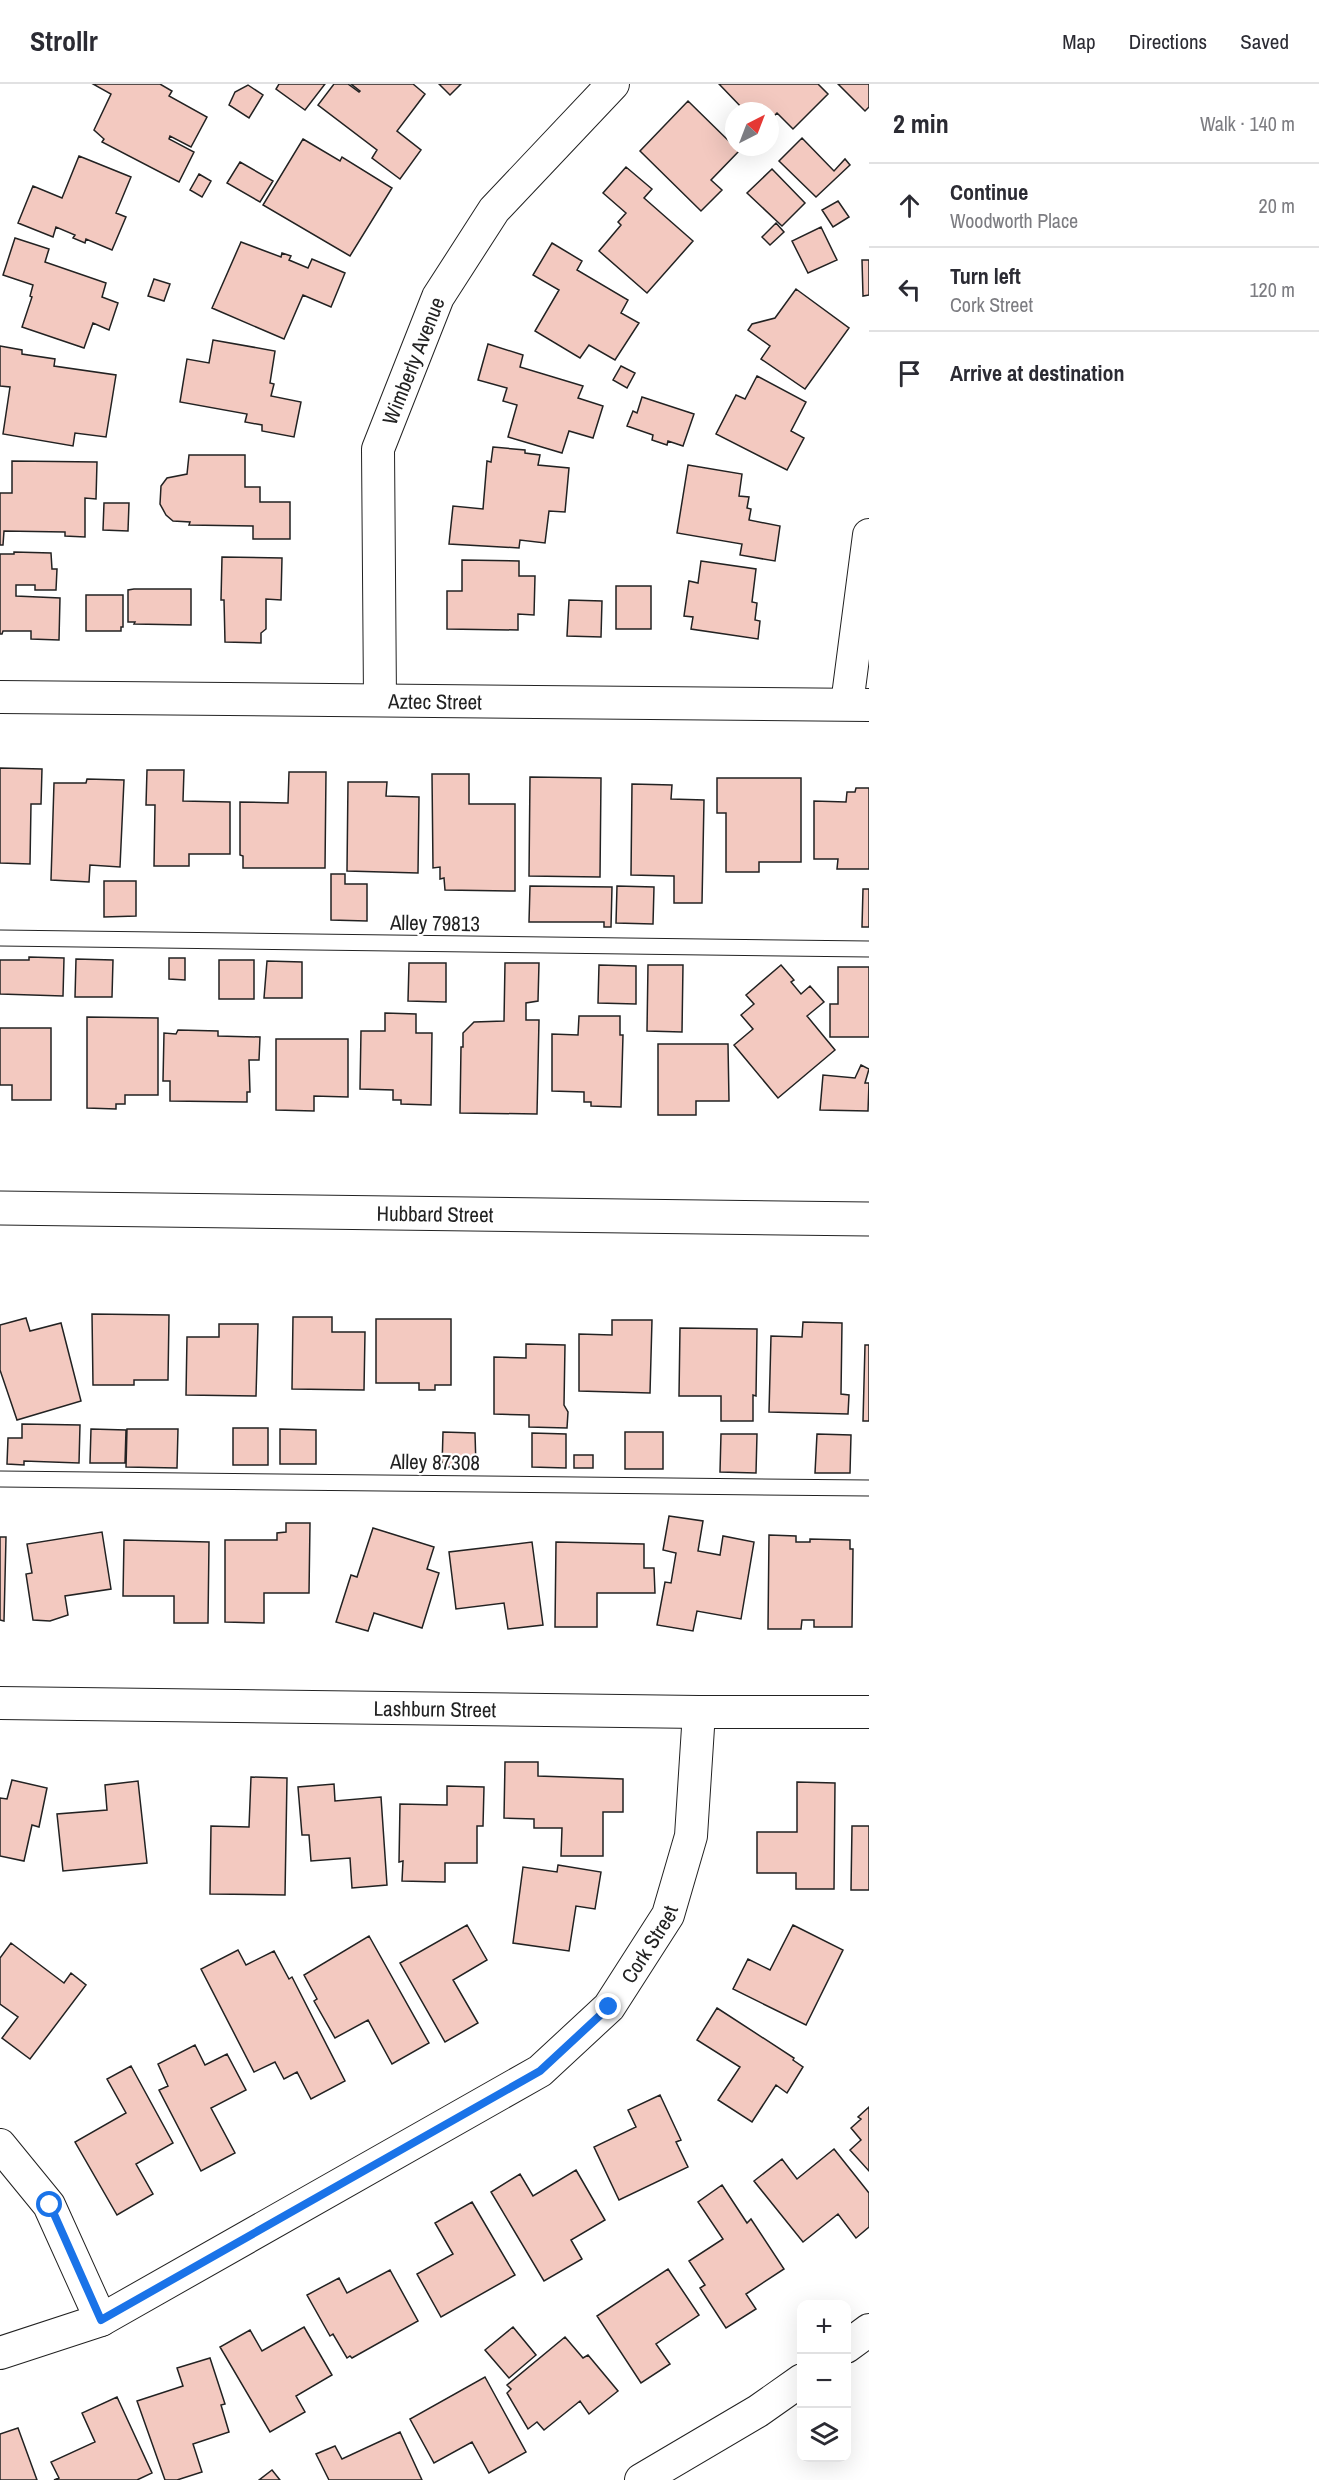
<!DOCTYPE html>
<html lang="en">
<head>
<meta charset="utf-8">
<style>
  :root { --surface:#fff; --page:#f2f2f3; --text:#2b2b33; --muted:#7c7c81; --line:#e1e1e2 }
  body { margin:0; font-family:"Archivo Narrow",sans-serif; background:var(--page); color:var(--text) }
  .controls { position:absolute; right:18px; bottom:18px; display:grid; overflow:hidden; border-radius:12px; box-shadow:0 6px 24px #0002 }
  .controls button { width:54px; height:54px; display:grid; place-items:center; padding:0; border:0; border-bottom:2px solid var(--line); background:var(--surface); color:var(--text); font:30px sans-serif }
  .compass { position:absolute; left:725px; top:18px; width:54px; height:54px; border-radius:50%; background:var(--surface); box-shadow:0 6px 24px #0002; rotate:42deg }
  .stop { position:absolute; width:18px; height:18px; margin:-14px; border:4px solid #1a73e8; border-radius:50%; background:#fff }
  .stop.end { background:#1a73e8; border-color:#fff; box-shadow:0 2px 6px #0008 }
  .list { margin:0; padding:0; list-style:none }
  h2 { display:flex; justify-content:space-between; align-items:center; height:78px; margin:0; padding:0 24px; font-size:26px }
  h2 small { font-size:20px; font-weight:400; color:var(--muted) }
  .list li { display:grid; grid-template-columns:39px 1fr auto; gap:18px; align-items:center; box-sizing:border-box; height:84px; padding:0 24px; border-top:2px solid var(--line) }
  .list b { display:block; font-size:22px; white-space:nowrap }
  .list p { margin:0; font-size:20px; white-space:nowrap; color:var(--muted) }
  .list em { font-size:20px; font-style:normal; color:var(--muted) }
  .icon { flex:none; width:33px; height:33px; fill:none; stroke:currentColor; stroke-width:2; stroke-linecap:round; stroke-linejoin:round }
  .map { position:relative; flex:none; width:869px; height:2396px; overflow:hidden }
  header { display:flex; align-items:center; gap:36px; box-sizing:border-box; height:84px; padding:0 30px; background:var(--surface); border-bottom:2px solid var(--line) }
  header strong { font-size:28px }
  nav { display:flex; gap:33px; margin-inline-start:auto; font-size:21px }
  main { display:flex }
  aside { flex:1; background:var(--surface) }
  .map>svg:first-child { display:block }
</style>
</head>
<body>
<header>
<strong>Strollr</strong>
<nav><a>Map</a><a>Directions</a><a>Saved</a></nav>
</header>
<main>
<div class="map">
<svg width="869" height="2396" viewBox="0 0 869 2396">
  <rect width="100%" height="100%" fill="#fff"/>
  <path fill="#f3c9c0" stroke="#222" stroke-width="1.5" d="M93,0H160L172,7L169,12L207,33L191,63L170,52L169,55L194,68L179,98L102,58L104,55L94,46L111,10Z
    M279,0H325L305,26L276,5Z
    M334,0H348L359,8L360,7L351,0H413L425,10L397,47L421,66L400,95L372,74L377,66L318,21Z
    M439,0H461L450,11Z
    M719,0H818L828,10L793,45L777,29L770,36V27H745Z
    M838,0H869V23L865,27Z
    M248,1L263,11L249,34L229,21L235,8Z
    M688,17L739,67L711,96L722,106L701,127L640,67Z
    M802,54L834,87L845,75L850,81L816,113L779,77Z
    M303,55L340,77L342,73L392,104L350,172L263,121Z
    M79,72L131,93L116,129L126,133L112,166L86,155L85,159L73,154L75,151L56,143L53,153L18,139L33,102L62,114Z
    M240,78L273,97L260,118L227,99Z
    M626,83L652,105L644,114L693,157L647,209L599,167L621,141L618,138L626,129L603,109Z
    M772,85L805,119L782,142L747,109Z
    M199,90L211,97L202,113L190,106Z
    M838,117L849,133L833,143L822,126Z
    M776,139L784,148L770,161L762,153Z
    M821,143L837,176L808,189L792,157Z
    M15,154L49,165L45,178L106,199L102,213L118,219L109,246L93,239L84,264L22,243L32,213L30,212L33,201L3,191Z
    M241,158L281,173L282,169L291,172L289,176L308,184L312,175L345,189L331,223L303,211L284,255L212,224Z
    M552,159L582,177L577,186L628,216L621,229L639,239L615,276L589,261L580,274L535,247L559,206L533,191Z
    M862,176H869V211L863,212Z
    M154,195L170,200L164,217L148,212Z
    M796,205L849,244L805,305L761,275L770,262L748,246L752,240L775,234Z
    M213,256L275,267L270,299L274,300L271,312L301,318L294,353L262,347V341L245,338L247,330L180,318L187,275L209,279Z
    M488,260L523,271L520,283L583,302L578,314L603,322L593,354L569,347L562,369L508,353L517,321L503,317L507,304L478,296Z
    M0,262L22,266V270L55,275L54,282L116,291L106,353L75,349L73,362L3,350L10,303L0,302Z
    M621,282L635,289L627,304L613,296Z
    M757,292L806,318L791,347L804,354L787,386L716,350L736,311L745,315Z
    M642,313L694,330L683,362L668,357L667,361L652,356L653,351L627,342L633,327L637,329Z
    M493,363L525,366V369L540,371L538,381L569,384L565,428L549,427L545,459L520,456L519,464L449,460L453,422L483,425L487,377L491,378Z
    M189,371H245V403H260V418H290V455H253V442L189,441L190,438L173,437L166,431L160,420L161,402L167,394L187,390Z
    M12,377L97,378L96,415L85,414V453L65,452V448L4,447L3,461H0V409H12Z
    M688,381L742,390L739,412L749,413L747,424L751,425L749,436L780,442L775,477L740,471L742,460L677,449Z
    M104,419H129L128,447L103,446Z
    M14,468L51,469L52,485H57L56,506H35V501H16V512L60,514L59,556L31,555V547H3L2,550H0V470H14Z
    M222,473L282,474L281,516L266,515V545L261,549V559L225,558L224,516H221Z
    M462,476L519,477V492H535L534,531L518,530V546L447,545V507H462Z
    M701,477L756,485L752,518L757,519L755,536L760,537L758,555L691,545L693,533L684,532L689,497L698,499Z
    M616,502H651V545H616Z
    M134,505H191V541L134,540L135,538H128V506Z
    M86,511H123V543H121V547H86Z
    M569,516L602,517L601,553L567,552Z
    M0,684L42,685L41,720H31L30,780L0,779Z
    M147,686H184L183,717L230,718V770H189V782H154L155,721H146Z
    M289,688H326L325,784H243V772L240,771V718L288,719Z
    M432,690H469V720H515V807L445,806L444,794L440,795V783L433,784Z
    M530,693L601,694L600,793L529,792Z
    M717,694H801V778H759V788H726V729H717Z
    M87,695L124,696L120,783L90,781L89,798L51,796L54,699H86Z
    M348,698H387L386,712L419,713L418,789L347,787Z
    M632,700L672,701L671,715L704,716L702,819H674V792L631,791Z
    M856,704H869V785H837L838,775H814V717L846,718L847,708H855Z
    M331,790H345V800H367V837L331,836Z
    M104,797H136V832L104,833Z
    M530,802L612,803L611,843H604V838H529Z
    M617,802L654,803L653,840L616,839Z
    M863,805H869V843H862Z
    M29,873L64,874L63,912L0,910V876H29Z
    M169,874H185V896L169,895Z
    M76,875L113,876L112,913H75Z
    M219,876H254V915H219Z
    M267,877L302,878V914H264Z
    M409,879H446V918L408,917Z
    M505,879H539L538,917L526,919V936H539L537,1030L460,1029L461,963H463V949L474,938L504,937Z
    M599,881L636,882V920L598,919Z
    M648,881H683L682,948L647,947Z
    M781,881L794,896L791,898L801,910L810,902L824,918L807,932L835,966L778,1014L734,961L753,945L741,931L754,920L746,911Z
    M838,883H869V953H830V920H838Z
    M385,929L416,930V949H432L431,1021L401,1020V1016H393V1006L360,1005L361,947H385Z
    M579,932H620V951H623L621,1023L591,1022V1018H584V1008L552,1007V950L578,951Z
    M87,933L158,934V1011H125V1020H116V1025L87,1024Z
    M0,944H51V1016H12V1001H0Z
    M178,946L218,947V952L260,953L259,976H249L250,1008H247V1018L170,1017V997H163L164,949L176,950Z
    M276,955H348V1013L314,1012V1027L276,1026Z
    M658,960H728L729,1017H696V1031H658Z
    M861,981L869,985L865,999H869L868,1027L820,1026L823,991L855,994Z
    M92,1230L169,1231L168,1296H134V1301H93Z
    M293,1233H332V1248H365L364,1306L292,1305Z
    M26,1234L30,1247L61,1239L81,1317L17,1336L0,1286V1241Z
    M376,1235H451V1301H435V1306H419V1299H376Z
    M612,1236H652L650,1309L579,1307V1250L612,1251Z
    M803,1238L842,1239L841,1310L849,1311L848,1330L769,1328L771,1252L802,1253Z
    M219,1240H258L256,1312L186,1311L187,1253H219Z
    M680,1244L757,1245L756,1312L753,1311V1337H721V1312H679Z
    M526,1260L565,1261L564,1321L568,1328L567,1344L529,1343V1331L494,1330V1273L526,1274Z
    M865,1261H869V1337H863Z
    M22,1340L80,1341L79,1379L24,1377V1381L7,1380L8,1354H22Z
    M233,1344H268V1381H233Z
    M91,1345L126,1346L125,1379H90Z
    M127,1345H178L177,1384L126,1383Z
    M280,1345L316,1346V1380H280Z
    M443,1348L475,1349L476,1383H442Z
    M625,1348H663V1385H625Z
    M532,1349L566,1350V1384L532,1383Z
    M721,1350H757L756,1389L720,1388Z
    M817,1350L851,1351L850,1389H815Z
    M574,1371H593V1384H574Z
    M669,1432L703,1437L698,1467L720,1471L723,1452L754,1458L741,1535L697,1527L693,1547L657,1541L665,1498L671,1499L676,1469L663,1466Z
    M286,1439H310L309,1509H264V1539L225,1538V1456H277V1449L286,1448Z
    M373,1444L434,1463L427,1485L439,1489L422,1544L374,1529L368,1547L336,1538L351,1491L357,1493Z
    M102,1448L111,1505L65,1512L68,1531L50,1537L33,1536L26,1490L32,1489L27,1460Z
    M769,1451L796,1452V1458H810V1455L850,1456V1465H853L852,1543H814V1536H802L801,1545H768Z
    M0,1453H6L4,1537L0,1536Z
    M124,1456L209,1458L208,1539H174V1512H123Z
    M532,1458L543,1541L508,1545L504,1519L456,1525L449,1468Z
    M556,1458L644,1460V1484H654L655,1509H597V1543H555Z
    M505,1678H538V1692L623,1695V1728H603V1772H561L562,1744H534V1735L504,1734Z
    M251,1693L287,1694L285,1811L210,1810L211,1742L249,1743Z
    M12,1696L47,1704L39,1743L32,1741L24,1777L0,1772V1714L7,1715Z
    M138,1697L147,1779L63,1787L57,1730L107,1726L105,1701Z
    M797,1698L835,1699L834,1805H796V1789H757V1748H797Z
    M334,1700L335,1717L381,1713L387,1801L352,1804L350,1774L311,1777L309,1751H302L298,1703Z
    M447,1702L484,1703L483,1742H477V1779H445V1798L402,1797L403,1777L399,1778L400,1720L447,1721Z
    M852,1742H869V1806H851Z
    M558,1781L601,1788L595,1825L576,1822L569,1867L513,1859L523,1783L557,1788Z
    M467,1841L487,1876L453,1896L478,1939L445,1958L400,1879Z
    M793,1841L843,1866L806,1941L733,1905L748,1875L770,1886Z
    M369,1852L429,1959L392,1980L368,1936L335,1954L314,1917L317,1915L304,1891Z
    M11,1859L64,1899L71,1889L86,1901L30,1975L2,1954L18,1933L0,1920V1874Z
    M238,1866L246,1881L274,1867L289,1895L292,1893L345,1997L311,2015L297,1988L284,1995L275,1978L254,1988L201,1885Z
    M717,1924L794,1974L793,1976L803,1983L787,2009L776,2001L752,2038L718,2016L740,1983L697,1956Z
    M195,1961L205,1981L227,1970L246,2006L211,2024L235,2069L201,2087L159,2006L168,2002L158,1980Z
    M131,1982L173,2059L136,2080L153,2110L117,2131L75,2058L126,2029L107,1995Z
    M660,2011L681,2056L676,2058L688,2083L619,2116L594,2063L636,2043L628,2026Z
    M869,2023V2087L850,2066L861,2056L851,2044L861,2035L858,2033Z
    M834,2065L869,2109V2143L856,2154L838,2130L803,2158L754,2097L782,2075L797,2095Z
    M576,2086L605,2136L571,2156L582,2175L544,2197L491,2108L520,2090L533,2112Z
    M722,2101L747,2139L751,2135L784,2185L746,2210L756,2225L726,2244L700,2204L705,2201L689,2177L723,2155L698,2118Z
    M472,2118L515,2191L441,2233L417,2190L453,2170L435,2139Z
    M668,2185L699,2231L656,2260L670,2280L641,2299L597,2232Z
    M390,2186L418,2237L352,2274L350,2272L347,2274L333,2250L330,2252L307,2211L339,2194L347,2209Z
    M304,2243L332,2291L296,2312L305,2328L270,2348L220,2263L250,2246L262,2267Z
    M513,2243L536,2271L509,2294L485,2266Z
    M565,2253L583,2274L588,2271L618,2307L589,2330L580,2317L544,2346L537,2338L528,2345L507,2309L511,2305L507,2301Z
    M210,2274L225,2320L221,2321L229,2348L193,2360L202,2388L177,2396H165L137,2317L183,2302L177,2284Z
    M485,2293L526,2368L489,2389L472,2358L434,2379L410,2335Z
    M117,2313L152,2389L137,2396H54L59,2394L51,2378L95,2358L82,2329Z
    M18,2344L37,2396H0V2350Z
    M400,2348L422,2396H329L316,2370L335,2362L342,2375Z
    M272,2386L280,2396H259Z"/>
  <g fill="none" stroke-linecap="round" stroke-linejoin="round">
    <g stroke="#222" stroke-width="17">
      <path id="service" d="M0,854L869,865
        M0,1395L869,1404"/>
    </g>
    <g stroke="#222" stroke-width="34">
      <g id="minor">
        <path id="s1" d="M0,613L869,621"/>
        <path id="s2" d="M380,615L378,365L438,213L494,126L613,0"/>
        <path d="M847,620L869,451"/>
        <path id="s3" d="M0,1619L699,1628H869"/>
        <path d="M0,2061L49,2121L101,2236"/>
        <path d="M846,2263L869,2246"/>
        <path id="s4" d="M0,2269L101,2236L540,1987L609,1923L668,1831L691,1752L699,1628"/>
        <path d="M641,2396L758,2327L802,2296"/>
      </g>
    </g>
    <g stroke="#222" stroke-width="35">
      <g id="secondary">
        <path id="s5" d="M0,1124L869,1135"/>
      </g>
    </g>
    <use href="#service" stroke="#fff" stroke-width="15"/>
    <use href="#minor" stroke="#fff" stroke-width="32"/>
    <use href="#secondary" stroke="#fff" stroke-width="33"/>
  </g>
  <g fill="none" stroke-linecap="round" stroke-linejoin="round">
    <path stroke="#1a73e8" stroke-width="8" d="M50,2121L101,2236L540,1987L609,1923"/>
  </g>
  <g text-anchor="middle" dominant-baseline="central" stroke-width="4.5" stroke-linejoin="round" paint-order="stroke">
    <g font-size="21" fill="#222" stroke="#fff">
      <text stroke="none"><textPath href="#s2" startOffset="345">Wimberly Avenue</textPath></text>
      <text stroke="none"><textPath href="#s1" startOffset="435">Aztec Street</textPath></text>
      <text transform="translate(435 839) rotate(1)">Alley 79813</text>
      <text stroke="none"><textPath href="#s5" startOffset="435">Hubbard Street</textPath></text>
      <text transform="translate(435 1378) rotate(1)">Alley 87308</text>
      <text stroke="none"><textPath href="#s3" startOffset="435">Lashburn Street</textPath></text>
      <text stroke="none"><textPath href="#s4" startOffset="780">Cork Street</textPath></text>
    </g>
  </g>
</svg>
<div class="controls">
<button>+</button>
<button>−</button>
<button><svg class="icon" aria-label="layers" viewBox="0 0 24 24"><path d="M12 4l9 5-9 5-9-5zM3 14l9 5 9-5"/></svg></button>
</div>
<svg class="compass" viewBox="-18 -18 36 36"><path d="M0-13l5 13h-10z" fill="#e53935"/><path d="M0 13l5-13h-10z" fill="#7c7c81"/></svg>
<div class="stop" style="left:50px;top:2121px"></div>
<div class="stop end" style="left:609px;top:1923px"></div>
</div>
<aside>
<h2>2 min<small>Walk · 140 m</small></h2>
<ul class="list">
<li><svg class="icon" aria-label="ahead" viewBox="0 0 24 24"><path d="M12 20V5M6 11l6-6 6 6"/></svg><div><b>Continue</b><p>Woodworth Place</p></div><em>20 m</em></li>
<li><svg class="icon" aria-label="left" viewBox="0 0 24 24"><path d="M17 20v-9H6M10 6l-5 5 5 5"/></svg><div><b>Turn left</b><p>Cork Street</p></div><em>120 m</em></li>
<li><svg class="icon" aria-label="arrive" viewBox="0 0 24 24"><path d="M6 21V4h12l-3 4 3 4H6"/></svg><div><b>Arrive at destination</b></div></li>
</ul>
</aside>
</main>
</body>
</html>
